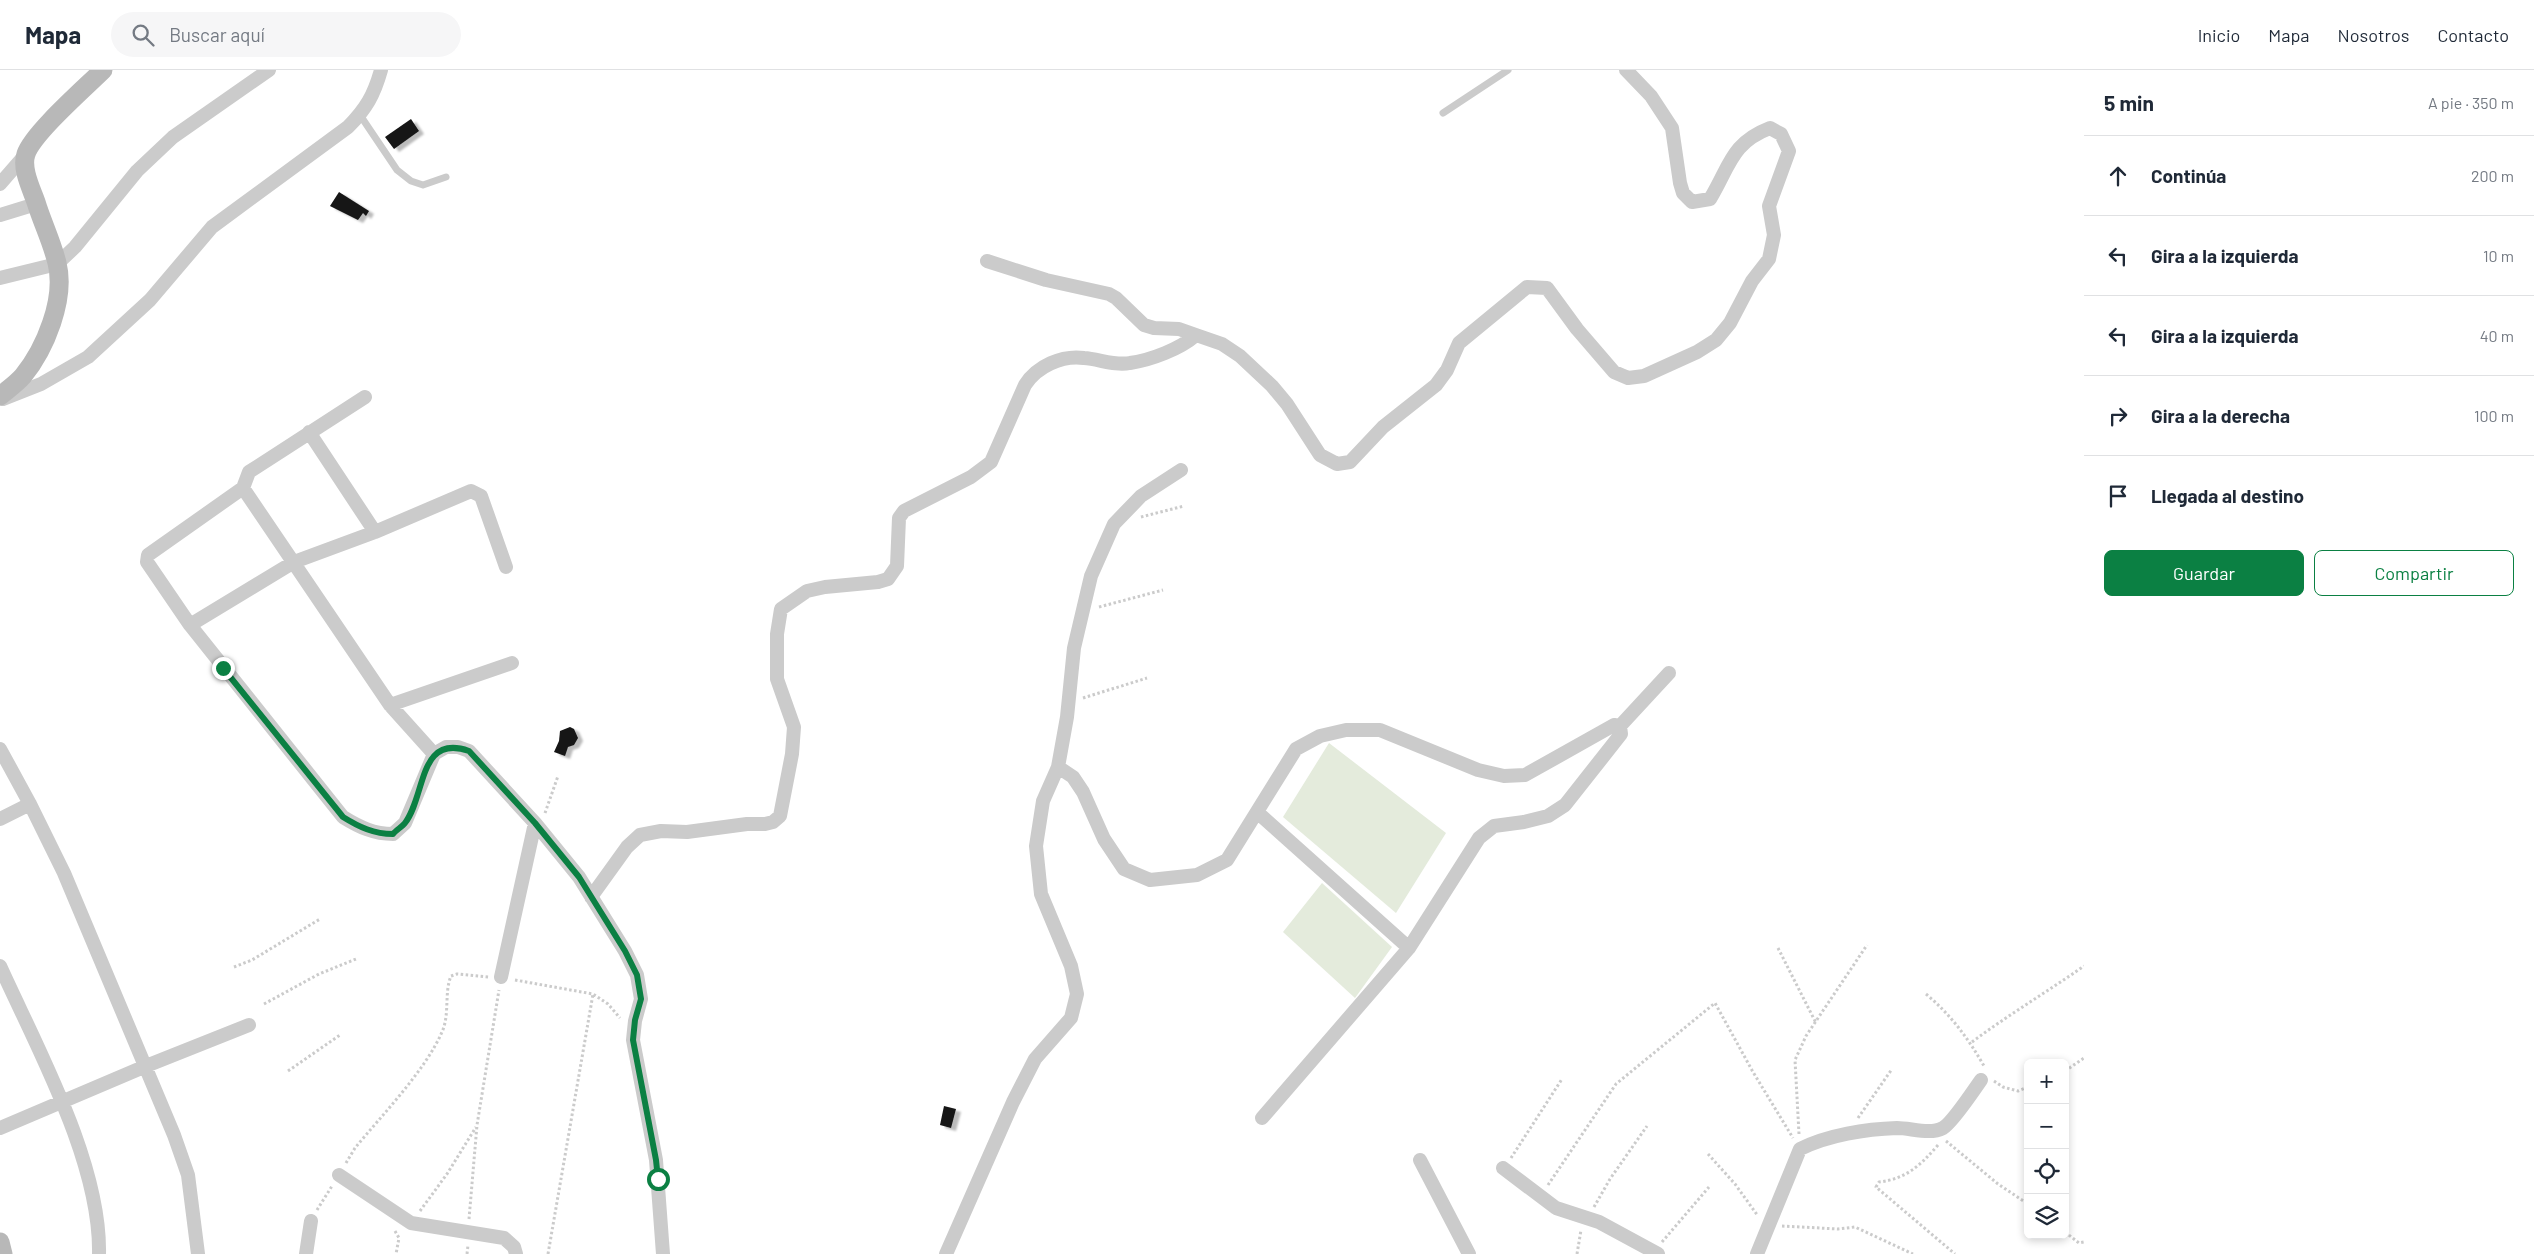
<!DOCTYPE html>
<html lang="es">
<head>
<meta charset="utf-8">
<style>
  :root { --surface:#fff; --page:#f6f6f7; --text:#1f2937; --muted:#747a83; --line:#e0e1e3; --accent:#0b8043 }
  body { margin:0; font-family:Barlow,sans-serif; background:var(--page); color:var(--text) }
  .controls { position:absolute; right:15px; bottom:15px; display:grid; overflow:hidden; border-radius:8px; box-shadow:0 2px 8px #0003 }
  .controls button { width:45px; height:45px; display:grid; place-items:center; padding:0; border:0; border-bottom:1px solid var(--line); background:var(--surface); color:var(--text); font:25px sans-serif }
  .stop { position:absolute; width:15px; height:15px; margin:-11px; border:4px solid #0b8043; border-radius:50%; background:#fff }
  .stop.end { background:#0b8043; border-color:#fff; box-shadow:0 1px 5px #0008 }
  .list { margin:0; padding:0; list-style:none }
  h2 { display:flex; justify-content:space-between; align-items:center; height:65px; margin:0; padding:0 20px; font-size:21px }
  h2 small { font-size:16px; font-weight:400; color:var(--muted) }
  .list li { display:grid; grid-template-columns:32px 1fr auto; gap:15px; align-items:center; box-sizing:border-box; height:80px; padding:0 20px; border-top:1px solid var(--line) }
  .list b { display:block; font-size:19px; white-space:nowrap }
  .list em { font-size:16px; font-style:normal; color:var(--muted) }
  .actions { display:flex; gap:10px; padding:15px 20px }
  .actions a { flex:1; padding:11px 0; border:1px solid var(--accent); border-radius:8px; text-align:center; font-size:18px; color:var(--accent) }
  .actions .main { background:var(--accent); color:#fff }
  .icon { flex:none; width:28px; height:28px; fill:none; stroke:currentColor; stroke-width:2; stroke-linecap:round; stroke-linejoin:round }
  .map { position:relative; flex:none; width:2084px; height:1184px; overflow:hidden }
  header { display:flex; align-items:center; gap:30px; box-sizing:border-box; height:70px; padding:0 25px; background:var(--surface); border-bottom:1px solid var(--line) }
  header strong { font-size:24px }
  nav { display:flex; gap:28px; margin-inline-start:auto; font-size:18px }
  .search { width:350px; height:45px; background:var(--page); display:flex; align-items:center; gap:12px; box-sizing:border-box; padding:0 18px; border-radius:28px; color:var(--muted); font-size:19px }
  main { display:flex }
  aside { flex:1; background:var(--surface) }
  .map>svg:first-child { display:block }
</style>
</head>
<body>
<header>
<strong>Mapa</strong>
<div class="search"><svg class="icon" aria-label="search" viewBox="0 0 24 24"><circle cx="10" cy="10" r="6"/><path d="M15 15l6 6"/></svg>Buscar aquí</div>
<nav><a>Inicio</a><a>Mapa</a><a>Nosotros</a><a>Contacto</a></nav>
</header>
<main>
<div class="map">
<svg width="2084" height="1184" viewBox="0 0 2084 1184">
  <defs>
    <filter id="shadow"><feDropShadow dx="5" dy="3" stdDeviation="1" flood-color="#0004"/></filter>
  </defs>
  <rect width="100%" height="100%" fill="#fff"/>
  <path fill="#e4ebdc" d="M1329,673L1446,763L1396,843L1283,747Z
    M1322,813L1392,877L1355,928L1283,862Z"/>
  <path fill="#151515" filter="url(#shadow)" d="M411,49L419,61L394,79L385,67Z
    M339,122L369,141L366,146L363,143L358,150L330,136Z
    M570,657L574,659L578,668L574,675L568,677L565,686L554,682L559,671L560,661Z
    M944,1036L956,1039L951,1058L940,1055Z"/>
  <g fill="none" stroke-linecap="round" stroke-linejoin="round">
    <path stroke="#cbcbcb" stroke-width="3" stroke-dasharray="2.5 2.5" stroke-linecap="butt" d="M1141,447L1184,436
      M1099,537L1163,520
      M1083,628L1147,608
      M545,743L558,706
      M1778,878L1816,953
      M234,897L252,890L320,849
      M515,910L593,924L608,934L620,948
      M1926,924C1951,945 1968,968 1984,996
      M264,934L319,904L356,889
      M1972,972C2008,945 2047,922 2084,896
      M288,1001L340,965
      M2065,1001L2084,988
      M1994,1011L2003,1017L2018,1021L2028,1017
      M1858,1048L1892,999
      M1799,1064L1795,990L1806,966L1867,875
      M1946,1071L1998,1114L2028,1134
      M1938,1075C1921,1095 1906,1109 1879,1112L1876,1117L1955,1184
      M1708,1084L1735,1114L1758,1146
      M1511,1088L1562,1009
      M346,1093L355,1078C382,1045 425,1001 442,962C450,944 444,923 451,906L457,904L489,907
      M1548,1115L1616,1014L1715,933L1753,1002L1793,1068
      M1594,1137L1610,1109L1647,1056
      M317,1140L332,1116
      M420,1141L447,1104L476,1057
      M469,1149L477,1055L499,920
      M1782,1156L1838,1159L1855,1157L1913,1184
      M395,1161L399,1168L396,1184
      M2065,1162L2079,1173L2084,1172
      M1662,1172L1709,1117
      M467,1184L468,1175
      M548,1184L593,924
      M1577,1184L1581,1160"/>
    <path stroke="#cbcbcb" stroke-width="7" d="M1443,43L1508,0
      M360,45L397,100L411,111L423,115L446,107"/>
    <path stroke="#cbcbcb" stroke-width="14" d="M0,114L26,84
      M0,145L36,134
      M987,191L1046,210L1109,224L1116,228L1144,255L1154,258L1179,259L1196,265L1222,274L1240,286L1272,316L1287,334L1320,385L1337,394L1350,392L1383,357L1436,315L1447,300L1459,273L1527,217L1547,218L1577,259L1614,302L1628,308L1644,306L1697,282L1716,270L1730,253L1752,211L1769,189L1774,165L1769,136L1789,81L1781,64L1770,58C1731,73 1730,96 1710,129L1692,132L1683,123L1680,113L1672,58L1651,26L1626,0
      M0,208L57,194L75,177L137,101L173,67L269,0
      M365,327L249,402L243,418L390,635L434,684
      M3,329L41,314L88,287L150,230L212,157L348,57C366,39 374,25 381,0
      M309,362L375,462
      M243,418L148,485L147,492L190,555L343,747C359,757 374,764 393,764L405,753L434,684L446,677H458L469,681L535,753L579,807L625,881L637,905L641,929L635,951L633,970L656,1090L663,1184
      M190,555L294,492L375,462L471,421L481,426L506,497
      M390,635L512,593
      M0,679L30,734L64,803L174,1065L188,1105L198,1184
      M1058,697L1073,707L1083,722L1104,769L1124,799L1150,810L1197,805L1227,790L1296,679L1320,666L1346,660H1380L1478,700L1504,706L1525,705L1614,655L1620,656
      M1257,742L1409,878
      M0,749L30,734
      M591,827L627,777L640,765L661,761L687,762L747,754H765L773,752L780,746L792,684L794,657L777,609V564L781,539L807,521L825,517L878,512L888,509L897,496L899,448L904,441L971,407L991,392L1025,315C1037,296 1062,285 1084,288C1099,289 1115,296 1130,293C1151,290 1180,279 1196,265
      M0,896C37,978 101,1093 99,1184
      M501,907L535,753
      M1262,1048L1409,878L1479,768L1494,756L1524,752L1548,746L1565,735L1621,664L1620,656L1669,603
      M0,1058L146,996L249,955
      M1420,1090L1469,1184
      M1503,1098L1556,1138L1599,1152L1658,1184
      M339,1105L411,1153L504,1168L514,1177L516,1184
      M306,1184L311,1151
      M946,1184L1013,1032L1035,989L1071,948L1077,924L1071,896L1041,824L1036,776L1043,731L1058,697L1067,647L1074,578L1091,506L1114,454L1141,426L1181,400
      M1757,1184L1800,1079C1828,1065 1866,1059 1897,1058C1911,1058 1930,1065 1943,1058C1952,1053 1974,1020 1981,1010"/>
    <path stroke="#b8b8b8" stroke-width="19" d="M0,326C7,320 16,314 23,306C45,279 66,229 57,193C52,172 42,152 36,132C31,118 21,98 26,84C33,63 86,17 103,0
      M0,1172L3,1184"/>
  </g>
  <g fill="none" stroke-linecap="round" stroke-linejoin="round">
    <path stroke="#0b8043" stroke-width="6" d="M223,598L343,747C359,757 374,764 393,764C396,760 402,757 405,753C426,726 418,663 469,681L535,753L579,807L625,881L637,905L641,929L635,950L633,970L656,1090L658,1109"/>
  </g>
</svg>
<div class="controls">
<button>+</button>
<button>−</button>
<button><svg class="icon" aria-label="locate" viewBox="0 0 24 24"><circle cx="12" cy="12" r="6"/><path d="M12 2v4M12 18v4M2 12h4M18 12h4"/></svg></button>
<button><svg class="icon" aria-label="layers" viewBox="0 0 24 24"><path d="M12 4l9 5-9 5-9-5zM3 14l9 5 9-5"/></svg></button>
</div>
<div class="stop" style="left:658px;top:1109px"></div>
<div class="stop end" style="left:223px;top:598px"></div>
</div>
<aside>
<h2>5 min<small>A pie · 350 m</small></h2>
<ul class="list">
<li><svg class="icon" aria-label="ahead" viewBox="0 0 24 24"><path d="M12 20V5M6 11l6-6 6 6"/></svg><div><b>Continúa</b></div><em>200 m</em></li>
<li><svg class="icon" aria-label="left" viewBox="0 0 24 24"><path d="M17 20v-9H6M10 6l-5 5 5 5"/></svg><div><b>Gira a la izquierda</b></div><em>10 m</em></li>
<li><svg class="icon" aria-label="left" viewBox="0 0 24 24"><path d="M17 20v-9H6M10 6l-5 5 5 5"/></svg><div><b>Gira a la izquierda</b></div><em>40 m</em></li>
<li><svg class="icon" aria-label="right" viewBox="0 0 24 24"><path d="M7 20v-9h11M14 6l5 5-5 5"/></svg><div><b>Gira a la derecha</b></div><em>100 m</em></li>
<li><svg class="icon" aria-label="arrive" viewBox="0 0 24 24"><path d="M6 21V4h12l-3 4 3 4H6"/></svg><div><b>Llegada al destino</b></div></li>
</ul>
<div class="actions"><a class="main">Guardar</a><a>Compartir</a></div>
</aside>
</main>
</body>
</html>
